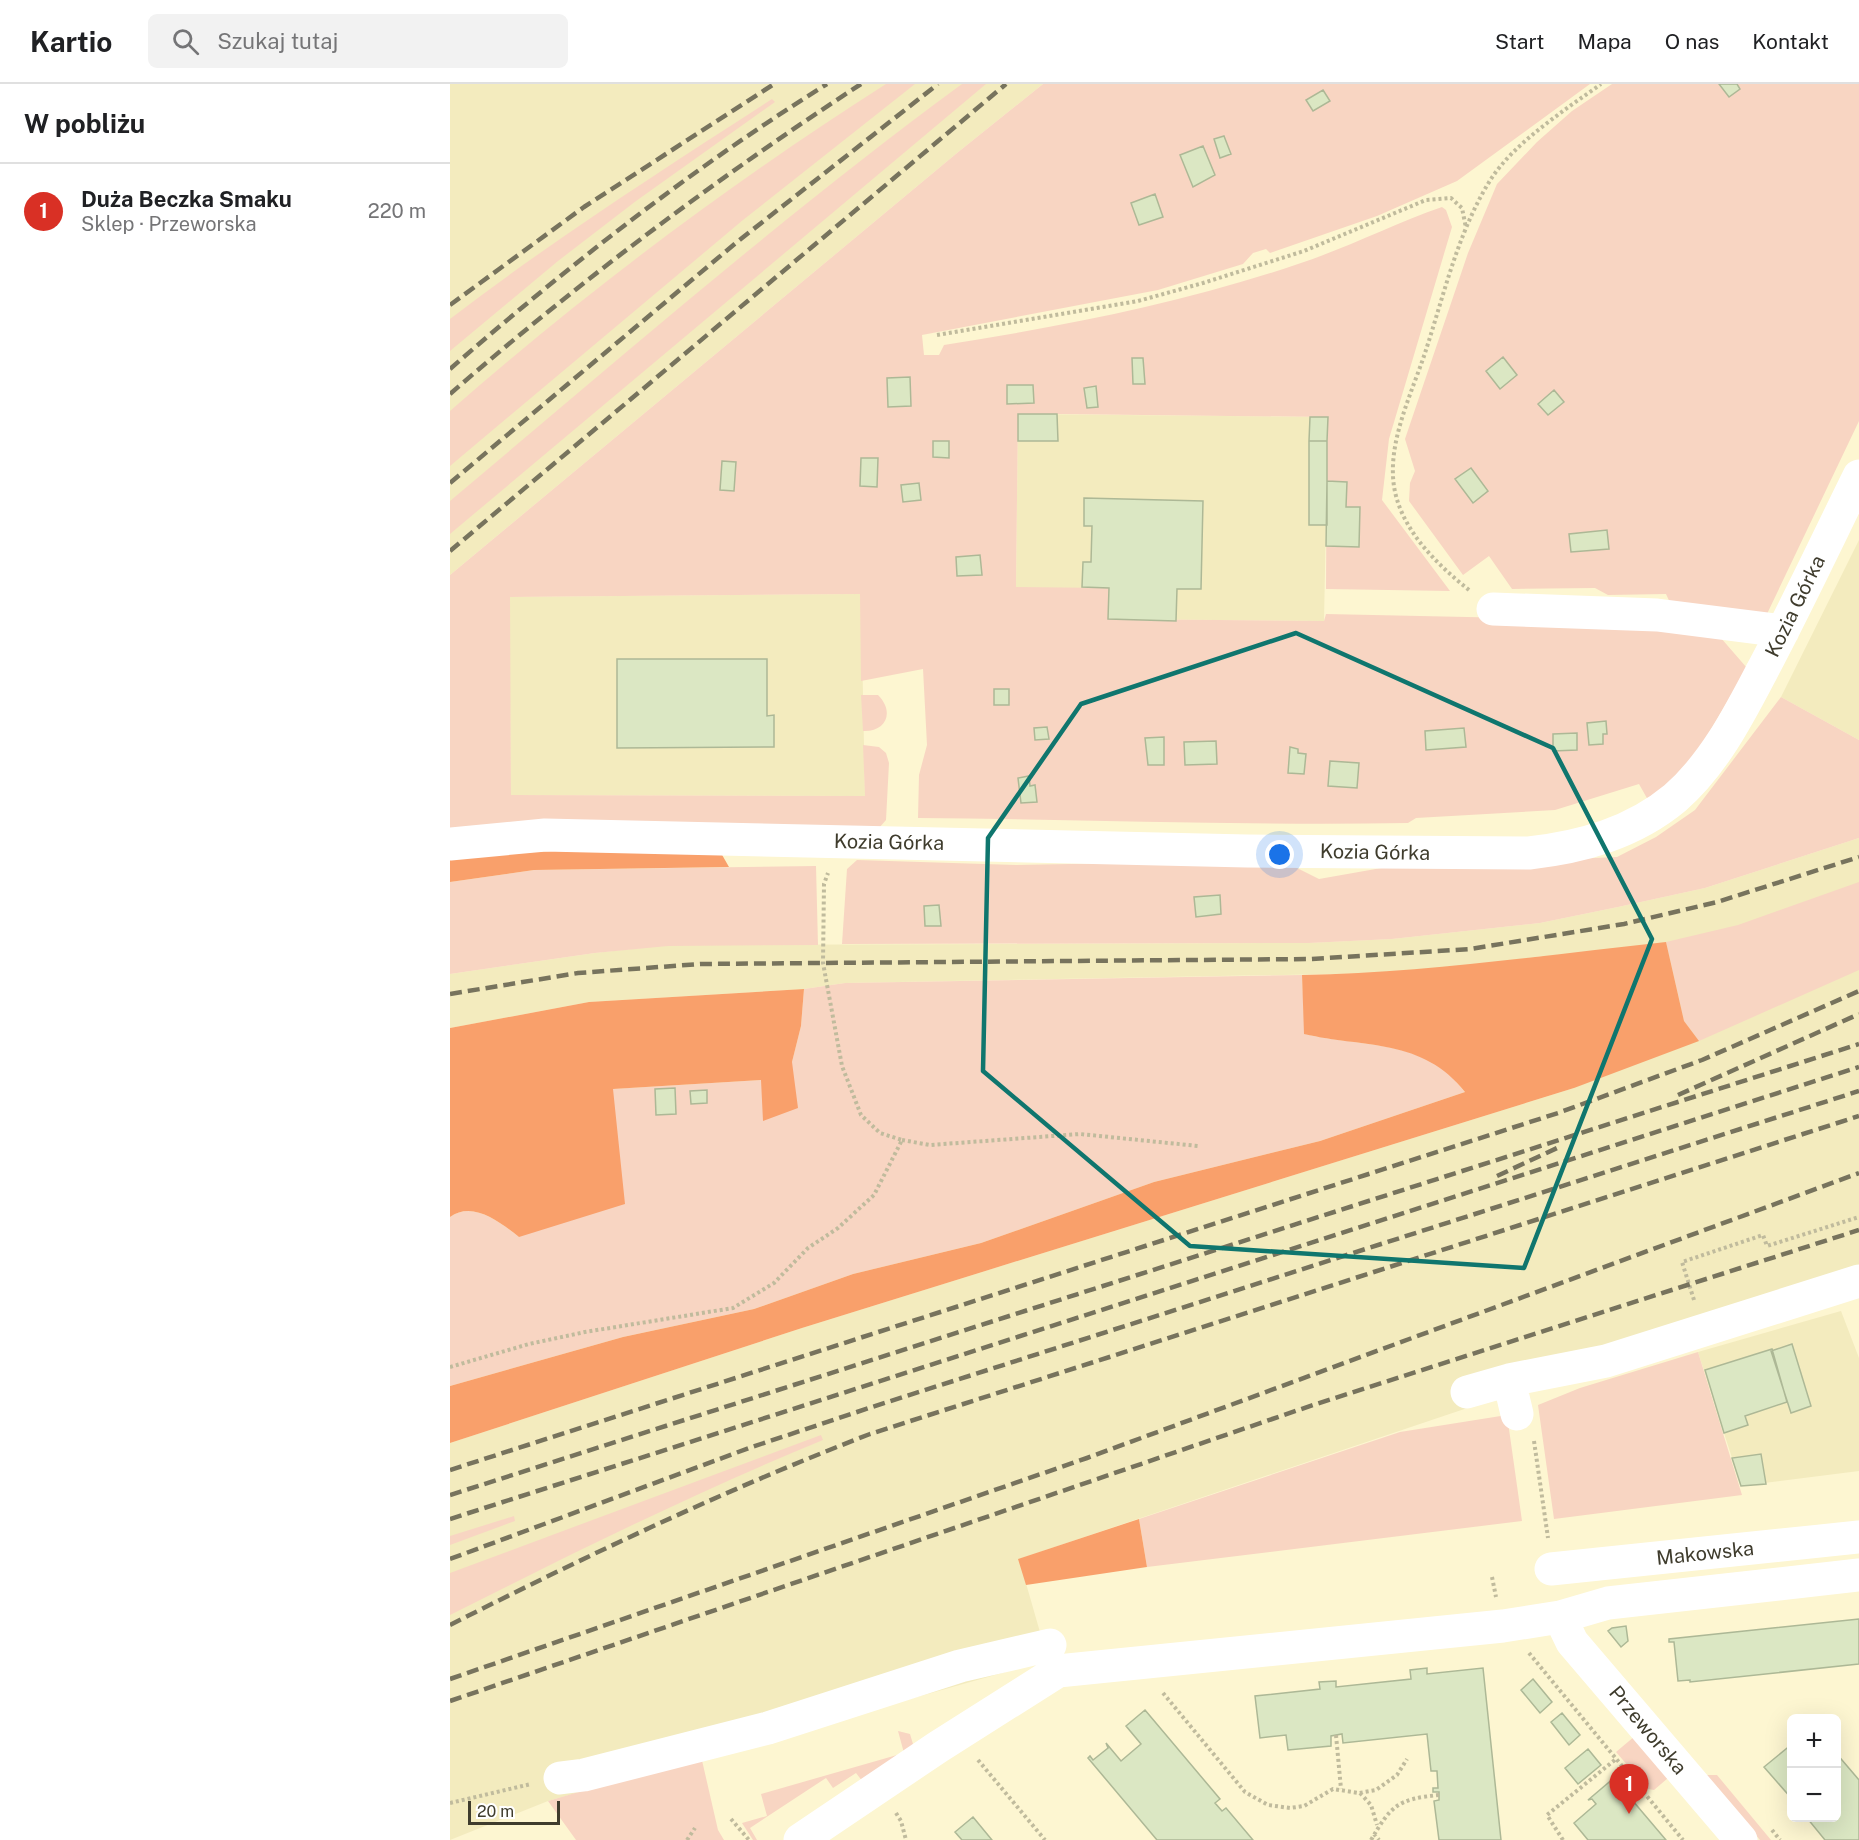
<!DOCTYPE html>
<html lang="pl">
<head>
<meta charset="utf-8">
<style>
  :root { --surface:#fff; --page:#f2f2f2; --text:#202124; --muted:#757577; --line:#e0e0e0; --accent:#d93025 }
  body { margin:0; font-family:"Public Sans",sans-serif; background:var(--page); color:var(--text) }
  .controls { position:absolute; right:18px; bottom:18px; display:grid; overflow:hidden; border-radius:9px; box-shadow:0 6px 24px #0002 }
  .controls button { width:54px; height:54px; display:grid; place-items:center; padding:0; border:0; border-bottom:2px solid var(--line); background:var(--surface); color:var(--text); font:30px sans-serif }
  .scale { position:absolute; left:18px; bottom:15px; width:92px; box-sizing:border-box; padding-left:6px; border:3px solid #3f3c2d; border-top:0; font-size:16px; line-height:21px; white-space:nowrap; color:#3f3c2d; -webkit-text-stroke:4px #fff; paint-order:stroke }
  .you { position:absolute; left:830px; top:771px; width:21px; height:21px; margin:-15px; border:4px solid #fff; border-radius:50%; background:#1a73e8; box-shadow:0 0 0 9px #1a73e833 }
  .badge { display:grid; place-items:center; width:39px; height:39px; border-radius:50%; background:var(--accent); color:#fff; font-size:20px; font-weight:700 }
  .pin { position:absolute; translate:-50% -50px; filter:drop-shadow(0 2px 3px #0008) }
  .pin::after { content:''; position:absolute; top:32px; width:21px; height:18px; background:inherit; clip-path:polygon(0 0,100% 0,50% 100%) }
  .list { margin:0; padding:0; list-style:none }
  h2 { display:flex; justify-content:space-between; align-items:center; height:78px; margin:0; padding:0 24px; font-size:26px }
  h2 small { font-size:20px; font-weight:400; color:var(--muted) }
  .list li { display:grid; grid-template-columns:39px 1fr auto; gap:18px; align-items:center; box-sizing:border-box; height:96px; padding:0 24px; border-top:2px solid var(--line) }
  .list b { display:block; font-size:22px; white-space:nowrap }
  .list p { margin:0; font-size:20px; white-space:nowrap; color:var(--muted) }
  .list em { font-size:20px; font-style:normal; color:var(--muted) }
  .icon { flex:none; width:33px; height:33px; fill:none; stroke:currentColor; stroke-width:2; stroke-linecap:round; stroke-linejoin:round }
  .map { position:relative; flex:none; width:1409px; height:1756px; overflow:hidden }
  header { display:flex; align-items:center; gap:36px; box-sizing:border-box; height:84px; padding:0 30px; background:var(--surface); border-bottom:2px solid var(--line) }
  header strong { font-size:28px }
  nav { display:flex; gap:33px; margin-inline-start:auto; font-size:21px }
  .search { width:420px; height:54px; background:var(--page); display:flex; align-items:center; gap:15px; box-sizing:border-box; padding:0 21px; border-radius:9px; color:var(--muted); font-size:22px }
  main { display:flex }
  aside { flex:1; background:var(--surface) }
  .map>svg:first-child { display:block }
</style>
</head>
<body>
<header>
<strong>Kartio</strong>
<div class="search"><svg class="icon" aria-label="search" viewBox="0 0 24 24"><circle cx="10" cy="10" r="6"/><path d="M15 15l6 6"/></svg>Szukaj tutaj</div>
<nav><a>Start</a><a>Mapa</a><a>O nas</a><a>Kontakt</a></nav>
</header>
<main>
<aside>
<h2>W pobliżu<small></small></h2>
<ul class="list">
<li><span class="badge">1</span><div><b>Duża Beczka Smaku</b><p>Sklep · Przeworska</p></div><em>220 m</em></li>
</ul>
</aside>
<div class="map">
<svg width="1409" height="1756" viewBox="0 0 1409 1756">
  <rect width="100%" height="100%" fill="#fdf6d1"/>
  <path fill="#f3ebbe" d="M0,0H593L507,69L0,491Z
    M568,330L878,333L874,537L658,535L659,504H566Z
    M1409,456V656L1331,613Z
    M411,510L415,712L61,711L59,513Z
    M1409,754V1192L569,1475L598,1576L98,1717L0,1756V1359L352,1244L1124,1004L1092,872L1016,883L935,889L395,899L354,905L139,918L0,944V890L145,869L218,861L858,859L942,855L1090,839L1168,823L1255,804Z
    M1391,1227L1409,1274V1387L1291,1402L1248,1268Z"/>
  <path fill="#f8d5c2" d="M436,0H465L293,136L0,382V327C137,207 282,98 436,0Z
    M512,0H536L0,450V417C169,275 335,130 512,0Z
    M593,0H1140L1007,97L927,132L820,169L816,165L803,169L793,180L708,206L472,251L474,271H489L494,261C614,242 733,219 848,180C897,164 943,140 992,123L996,126L1002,143L939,355L932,416L1000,507L876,505L877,333L607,330H568L566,503L659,504V535L874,537L876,530L1109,535L1264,546L1297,584L1239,683L1198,716L1189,700L1105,726L966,734L958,739C795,742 632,735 468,734L469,691L477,661L473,585L411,597L410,510L60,513L61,711L415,712L413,661L429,663L436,669L439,679L436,736L429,744L0,754V491L507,69Z
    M1162,0H1409V337L1316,532L1222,523L1216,510L1158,511L1145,504L1062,505L1039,472L1013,491L959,417L960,399L965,387L955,355L1018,169L1047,100L1087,58L1122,27Z
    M322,15L325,18L186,117L108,177L0,267V235C103,156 212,86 322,15Z
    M411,611H428C445,628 436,648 413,647Z
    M1331,613L1409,656V754L1255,804L1168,823L1090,839L942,855L859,859L392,860L397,785L407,776L566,781L831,776L869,795L937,783L1167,773L1206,753L1245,726Z
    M366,782L368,861L218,862L145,869L0,890V798L84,786Z
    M1409,798V886L1249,957L1234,937L1216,858L1288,841Z
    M852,891L855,950C901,961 952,957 993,984C1001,990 1008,1000 1015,1008L870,1057L704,1098L531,1159L403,1190L304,1225L173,1253L0,1302V1133C23,1116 51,1139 69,1153L162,1005L311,996L342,978L351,942L354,905L395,899Z
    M1248,1268L1292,1411L1104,1435L1088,1321L1130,1304Z
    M1057,1331L1072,1437L697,1483L689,1435L950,1348Z
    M371,1351L373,1356C246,1408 123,1469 0,1531V1489Z
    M64,1432L65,1437L0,1461V1452Z
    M448,1647L460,1650L463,1660L460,1667L413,1698L406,1689L383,1704L376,1694L300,1744L307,1756H303L292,1739L317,1732L311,1710L454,1669Z
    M1185,1652L1218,1694L1204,1706L1198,1705L1166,1668Z
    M251,1672L268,1746L274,1756H126L98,1717Z
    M1256,1691H1267L1321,1756H1310Z"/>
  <path fill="#f9a06b" d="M101,767L271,769L279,783L84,786L0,798V773Z
    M1216,858L1234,937L1249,957L1124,1004L352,1244L0,1359V1302L173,1253L304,1225L403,1190L531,1159L704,1098L870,1057L1015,1008C973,954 914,964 854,950L852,891C974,889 1094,871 1216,858Z
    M354,905L351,942L342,978L348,1024L313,1037L311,996L163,1005L175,1120L69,1153C51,1139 23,1116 0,1133V944L139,918Z
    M689,1435L697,1483L576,1501L568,1475Z"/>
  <path fill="#dbe7c3" stroke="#adb896" stroke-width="1.5" d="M1269,0H1287L1290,5L1279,13Z
    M873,6L880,17L863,27L856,16Z
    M774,52L781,70L770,74L764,55Z
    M753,62L765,91L743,103L730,71Z
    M705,110L713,133L689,141L681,119Z
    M1053,273L1067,291L1050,305L1036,287Z
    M682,274H693L695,300H683Z
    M460,293L461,322L438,323L437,294Z
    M557,301H583L584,319L557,320Z
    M646,302L648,323L637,324L634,304Z
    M1104,306L1114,318L1098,331L1088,320Z
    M568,330H607L608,357H568Z
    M860,333H878L877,357H859Z
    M483,357H499V374L483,373Z
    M859,357H877V441H859Z
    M411,374H428L427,403L410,402Z
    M272,377L286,378L284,407L270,406Z
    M1021,384L1038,407L1023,419L1005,395Z
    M877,397L897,398L896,423H910L909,463L876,462Z
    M469,399L471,416L453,418L451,401Z
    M634,414L753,417L751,505H727L726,537L658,535L659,504L632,503L633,478H641L642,442H634Z
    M1157,446L1159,465L1121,468L1119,450Z
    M530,471L532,491L507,492L506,473Z
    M167,575H317V632L324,631V663L167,664Z
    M544,605H559V621H544Z
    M1156,637L1157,650H1153V660L1139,661L1137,639Z
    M597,643L599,655L585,656L584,644Z
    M1014,644L1016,663L976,666L975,647Z
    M1127,649V666L1103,667V650Z
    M714,653V681H698L695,654Z
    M766,657L767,680L735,681L734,658Z
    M840,663L848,665V669L856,670L854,690L838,689Z
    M880,677L909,679L907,704L878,702Z
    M579,692L580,702L585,701L587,718L571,719L568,694Z
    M770,811L771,830L746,833L744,813Z
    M489,821L491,842H475L474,822Z
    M225,1004L226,1030L206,1031L205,1005Z
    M257,1006V1019L241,1020L240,1007Z
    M1342,1260L1361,1322L1341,1329L1321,1267Z
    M1322,1265L1337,1318L1295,1332L1298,1341L1274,1349L1255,1286Z
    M1311,1370L1316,1400L1291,1402L1282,1374Z
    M1409,1535V1580L1240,1598V1596L1228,1597L1224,1558H1219V1555Z
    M1176,1542L1178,1557L1171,1563L1158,1547L1162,1544Z
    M977,1584V1590L1033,1584L1051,1756H989L984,1717L989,1716V1708H983V1704H988L987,1687H981L977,1650L893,1659L892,1650L881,1652V1662L838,1666L836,1651L810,1654L805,1612L870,1605L869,1598L886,1597V1603L961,1595L960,1586Z
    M1083,1595L1102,1618L1090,1629L1071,1606Z
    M695,1626L770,1715L765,1719L772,1727L776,1724L803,1756H707L638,1674L640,1672L643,1676L658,1664L656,1659L671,1677L691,1660L676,1642Z
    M1112,1629L1130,1651L1119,1661L1101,1638Z
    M1342,1660V1715L1314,1683Z
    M1138,1665L1151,1681L1128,1700L1115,1684Z
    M1386,1669L1409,1696V1756H1375L1357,1734H1386Z
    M1171,1688L1184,1704L1177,1710L1216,1756H1138L1124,1739L1146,1720L1142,1715L1138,1716Z
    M523,1733L542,1756H512L505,1748Z"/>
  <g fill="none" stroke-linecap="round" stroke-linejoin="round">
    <path stroke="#c0bb9d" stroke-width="4" stroke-dasharray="3 3" stroke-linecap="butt" d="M487,251L688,217L753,199L854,167L976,116L1001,114L1012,124L1016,144
      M1019,506C984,478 945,440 943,392C941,351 962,308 975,269C994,211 1008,147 1041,95C1065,58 1115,26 1151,0
      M452,1056L480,1061L630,1050L748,1062
      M1244,1216L1232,1178L1313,1151L1317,1162L1409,1133
      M0,1283L79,1260L135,1248L283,1224L324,1199L358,1164L388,1144L424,1111L452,1056L430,1049L411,1031L392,982L373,879L374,800L378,789
      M1084,1357L1098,1454
      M1042,1493L1046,1513
      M1079,1569L1233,1756
      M713,1609L795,1708L818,1721L840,1724L854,1722L883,1705L909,1709L926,1706L947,1691L957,1675
      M886,1651L891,1705
      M528,1676L595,1756
      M910,1709L921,1721L927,1741
      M0,1719L81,1700
      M446,1729L451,1737L456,1756
      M281,1735L299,1756
      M1322,1746L1330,1756
      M924,1750L929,1756
      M237,1756L245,1744
      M921,1756C941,1722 947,1715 989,1711
      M1113,1756L1097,1731L1166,1675"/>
    <path stroke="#fff" stroke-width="33" d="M1043,525L1207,531L1333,547
      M0,760L95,751L797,767L1079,769C1132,763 1183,749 1225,714C1264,680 1289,631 1312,587C1346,523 1377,457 1409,392
      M1059,1296L1067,1330
      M1017,1308L1059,1296L1156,1277L1409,1197
      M1101,1485L1409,1453
      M1110,1533L1122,1558L1291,1756
      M110,1694L134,1691L318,1644L510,1582L600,1561
      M350,1756L488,1663L608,1587L1053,1542L1110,1533L1158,1519L1409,1491"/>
    <path stroke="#77735d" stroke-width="4.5" stroke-dasharray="12 6" stroke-linecap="butt" d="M0,221L134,123L324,0
      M0,285C118,182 244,83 377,0
      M0,310C130,197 267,94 411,0
      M0,399L287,158L488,0
      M0,467L556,0
      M0,910L128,889L250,880L861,875L1020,865L1174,840L1267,818L1409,773
      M1228,1011L1409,930
      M1047,1092L1107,1064
      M0,1386L1108,1029L1252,976L1409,907
      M0,1411L1409,960
      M0,1435L1409,983
      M0,1475L299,1364L419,1324L1409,1007
      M0,1541C138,1471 275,1406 420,1350L1409,1032
      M0,1595L637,1374L1409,1089
      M0,1617L863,1321L1409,1146"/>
  </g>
  <path fill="none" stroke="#0f766e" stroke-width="4.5" stroke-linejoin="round" d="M846,549L1103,664L1202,855L1074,1184L740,1162L533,987L538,754L631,620Z"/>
  <g text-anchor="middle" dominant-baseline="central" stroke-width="6" stroke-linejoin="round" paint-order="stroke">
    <g font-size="20" fill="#3f3c2d" stroke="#fff">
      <text transform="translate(1345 522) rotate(-64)">Kozia Górka</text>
      <text transform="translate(439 758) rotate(1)">Kozia Górka</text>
      <text transform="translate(925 768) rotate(1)">Kozia Górka</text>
      <text transform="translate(1255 1469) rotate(-6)">Makowska</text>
      <text transform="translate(1198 1646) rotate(50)">Przeworska</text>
    </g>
  </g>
</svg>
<div class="controls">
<button>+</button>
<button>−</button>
</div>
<div class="scale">20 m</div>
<div class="you"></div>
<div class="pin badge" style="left:1179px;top:1730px">1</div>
</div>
</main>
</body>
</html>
